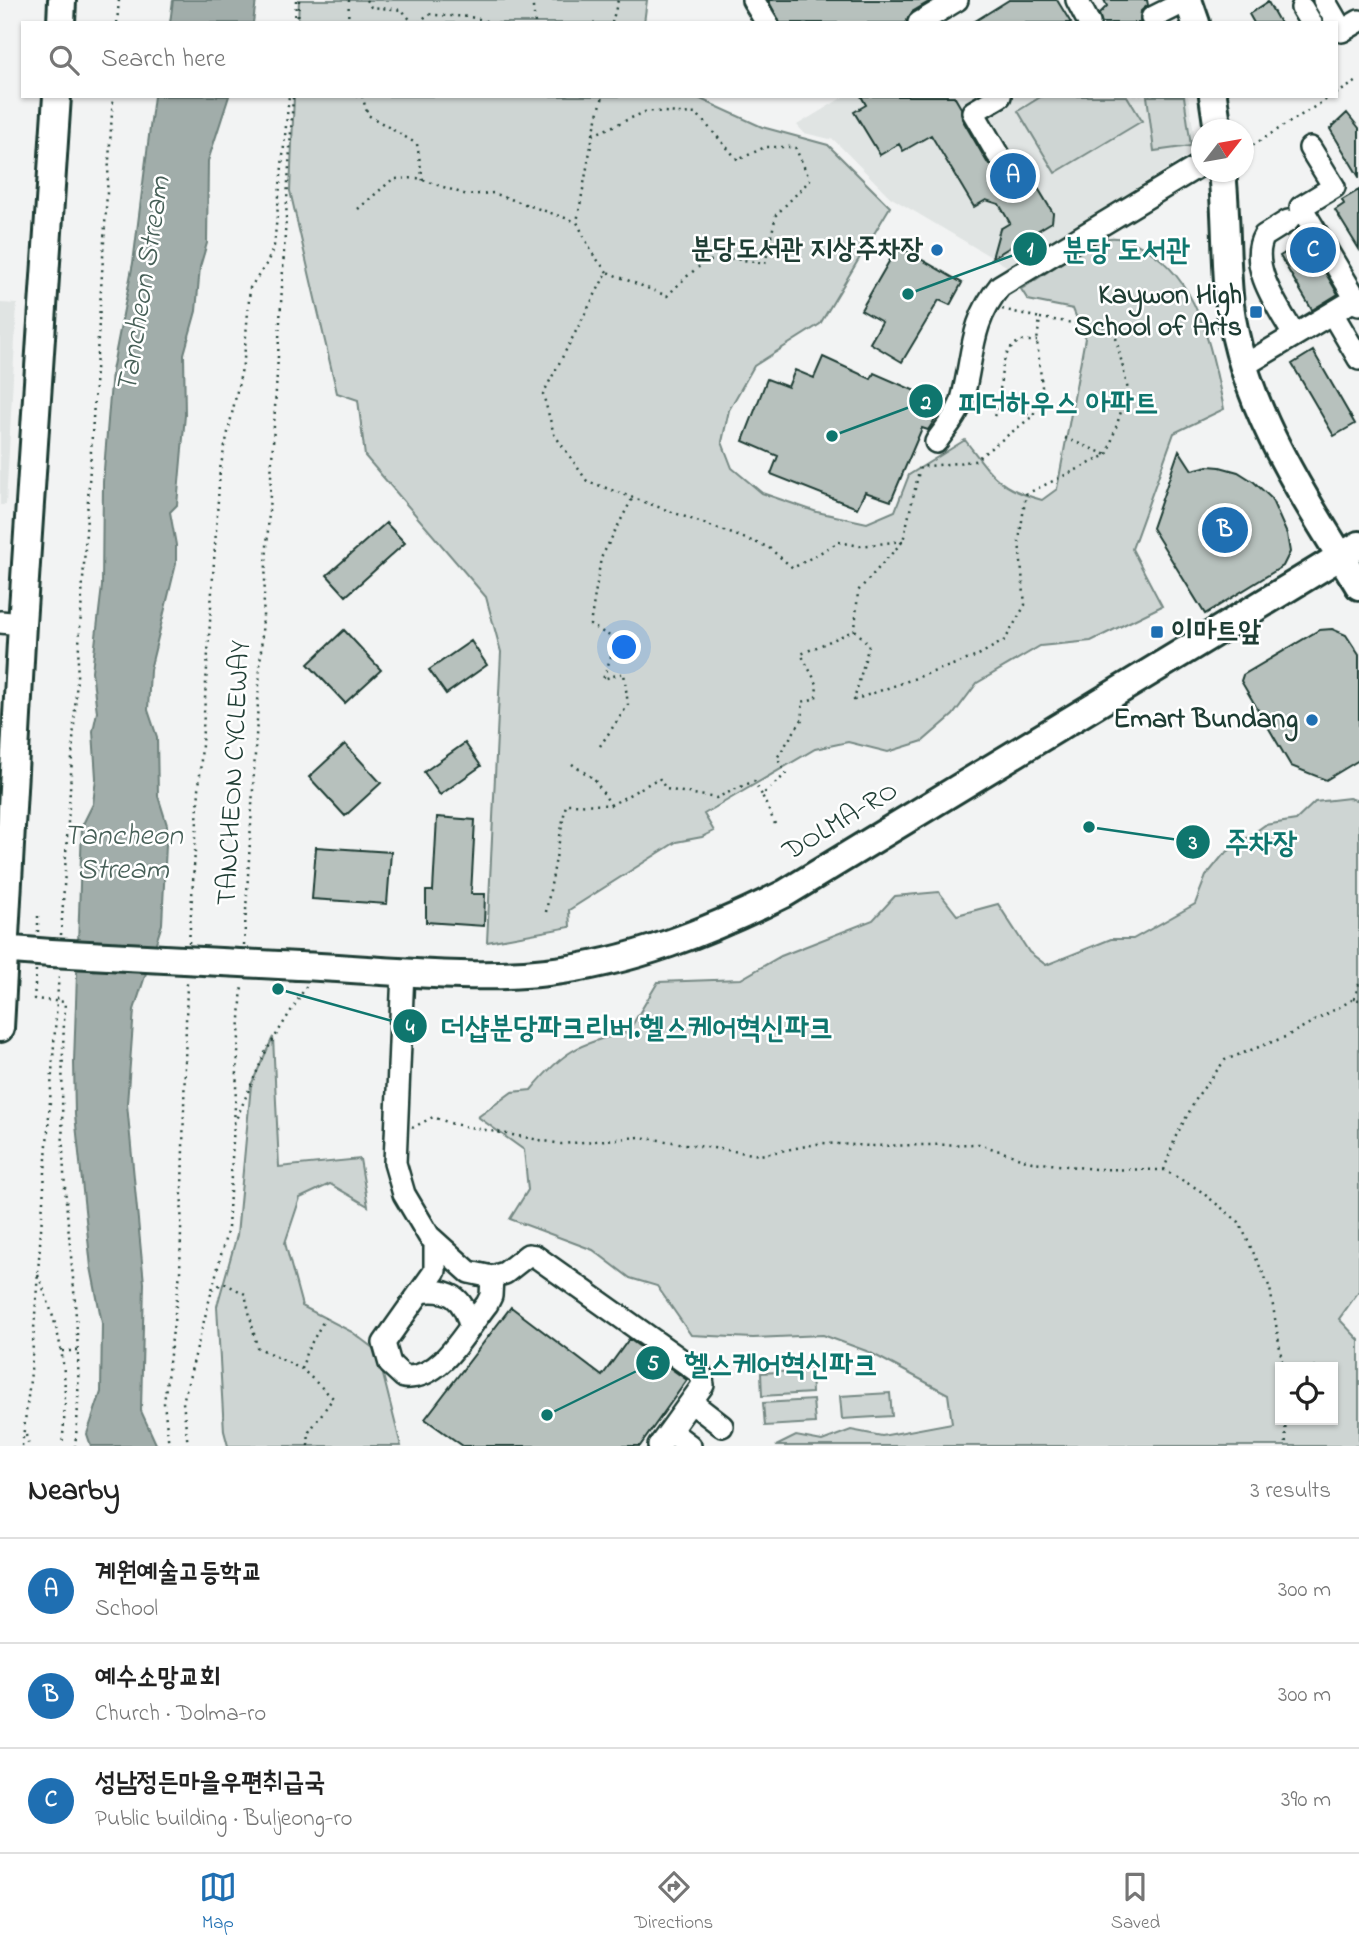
<!DOCTYPE html>
<html lang="en">
<head>
<meta charset="utf-8">
<style>
  :root { --surface:#fff; --page:#f6f6f6; --text:#222; --muted:#767676; --line:#e0e0e0; --accent:#1f6fb2 }
  body { margin:0; font-family:"Indie Flower","Poor Story",sans-serif; background:var(--page); color:var(--text) }
  .controls { position:absolute; right:21px; bottom:21px; display:grid; overflow:hidden; border-radius:0px; box-shadow:0 2px 5px #0004 }
  .controls button { width:63px; height:63px; display:grid; place-items:center; padding:0; border:0; border-bottom:2px solid var(--line); background:var(--surface); color:var(--text); font:35px sans-serif }
  .compass { position:absolute; left:1191px; top:119px; width:63px; height:63px; border-radius:50%; background:var(--surface); box-shadow:0 2px 5px #0004; rotate:59deg }
  .you { position:absolute; left:625px; top:648px; width:24px; height:24px; margin:-18px; border:5px solid #fff; border-radius:50%; background:#1a73e8; box-shadow:0 0 0 10px #1a73e833 }
  .badge { display:grid; place-items:center; width:46px; height:46px; border-radius:50%; background:var(--accent); color:#fff; font-size:23px; font-weight:700 }
  .pin { position:absolute; translate:-50% -50%; border:4px solid #fff; box-shadow:0 2px 7px #0006 }
  .list { margin:0; padding:0; list-style:none }
  h2 { display:flex; justify-content:space-between; align-items:center; height:91px; margin:0; padding:0 28px; font-size:30px }
  h2 small { font-size:23px; font-weight:400; color:var(--muted) }
  .list li { display:grid; grid-template-columns:46px 1fr auto; gap:21px; align-items:center; box-sizing:border-box; height:105px; padding:0 28px; border-top:2px solid var(--line) }
  .list b { display:block; font-size:26px; white-space:nowrap }
  .list p { margin:0; font-size:23px; white-space:nowrap; color:var(--muted) }
  .list em { font-size:23px; font-style:normal; color:var(--muted) }
  .icon { flex:none; width:38px; height:38px; fill:none; stroke:currentColor; stroke-width:2; stroke-linecap:round; stroke-linejoin:round }
  .map { position:relative; flex:none; width:1359px; height:1446px; overflow:hidden }
  .search { position:absolute; background:var(--surface); box-shadow:0 2px 5px #0004; left:21px; right:21px; top:21px; height:77px; display:flex; align-items:center; gap:18px; box-sizing:border-box; padding:0 24px; border-radius:0px; color:var(--muted); font-size:26px }
  .sheet { height:406px; background:var(--surface) }
  nav { display:flex; justify-content:space-around; align-items:center; box-sizing:border-box; height:98px; border-top:2px solid var(--line); background:var(--surface); font-size:19px; color:var(--muted) }
  nav a { display:grid; justify-items:center; gap:4px }
  nav .on { color:var(--accent) }
  .map>svg:first-child { display:block }
</style>
</head>
<body>
<div class="map">
<svg width="1359" height="1446" viewBox="0 0 1359 1446">
  <rect width="100%" height="100%" fill="#f2f3f3"/>
  <filter id="ink" filterUnits="userSpaceOnUse"><feTurbulence type="fractalNoise" baseFrequency=".0143" numOctaves="2"/><feDisplacementMap in="SourceGraphic" scale="14" xChannelSelector="R" yChannelSelector="G"/><feConvolveMatrix kernelMatrix="1 2 1 2 8 2 1 2 1" color-interpolation-filters="sRGB"/></filter>
  <g filter="url(#ink)">
    <path fill="#e0e4e3" d="M845,96H1188L1195,140L1191,154L1008,267L890,197L834,140L804,133L797,125Z
      M0,303L17,304L6,505H0Z"/>
    <path fill="#ced5d3" stroke="#768984" stroke-width="2" fill-rule="evenodd" d="M299,0H647L644,23H298Z
      M294,96H694L762,127L828,145L890,207L820,324L754,366L729,410L722,442L732,468L762,493L817,512L867,523L895,511L909,475L965,440C992,475 997,488 1042,500L1057,489L1085,338L1073,309L1028,300L1021,289C1041,277 1085,245 1105,239C1118,235 1135,242 1146,249C1200,281 1212,352 1224,409L1174,433L1132,549L1162,606L1091,641L1040,646L977,683L953,715L923,741L888,752L848,742L815,749L704,814L714,831L702,837L676,842L569,910L570,927L487,942L501,652L486,597L365,456L358,400L337,393L290,191Z
      M1042,96H1127L1142,121L1055,173L1018,111Z
      M1147,96H1184L1191,146L1154,151Z
      M1349,798L1359,801V1291L1339,1319L1359,1340V1446H776L796,1436L822,1441L851,1430L882,1436L952,1423L948,1394L869,1352L823,1335L753,1338L691,1335L657,1286L630,1278L593,1250L510,1219L528,1190L524,1150L478,1117L512,1092L531,1090C563,1051 579,1043 628,1032L658,982L741,979L781,956L873,920L895,896L939,892L957,915L998,904L1029,952L1046,965L1111,939H1133L1195,904L1206,876L1223,855L1265,825L1296,820L1315,802ZM1280,1367H1333V1420H1280Z
      M273,1037L279,1167L360,1159L368,1206L330,1184L300,1198L285,1243L302,1306L352,1332L377,1351L401,1446H228L224,1431L217,1306L237,1235L251,1085Z
      M811,1370L812,1393L762,1396L761,1373Z
      M890,1393L892,1416L842,1419L840,1396Z
      M813,1400L815,1423L765,1426L763,1403Z"/>
    <path fill="#a1adaa" stroke="#6d807b" stroke-width="2" d="M173,0H256L253,23H170Z
      M154,96H229L208,161L207,243L200,267L196,311L184,354L185,415L177,505L170,512L176,545V564L150,670L148,710L157,737L158,796L167,825L162,924L134,1010L127,1104L144,1283L141,1411L157,1446H91L87,1434L101,1392L102,1323L91,1267L75,1115L74,1062L82,826L93,804L96,778L93,731L97,712L92,671L102,586L103,482L112,371L133,263Z"/>
    <path fill="#b7c1bd" stroke="#1f3d34" stroke-width="2" d="M768,0H932L912,12L906,23H780Z
      M1009,0H1057L1071,23H972Z
      M1104,0H1147L1148,5L1141,11L1140,23H1102L1099,14L1107,6Z
      M1268,2L1280,23H1254L1249,14Z
      M861,96H954L961,108L962,119L987,162L996,168L1010,190L1018,155L1053,213L1052,222L992,258L1000,229L1010,223L999,204L986,200L974,207L931,135L903,151L899,144L880,155L854,112L866,105Z
      M1347,113L1359,128V177L1330,129Z
      M1359,190V249L1335,210L1344,204L1342,200Z
      M1306,240L1338,294L1312,310L1280,256Z
      M898,246L962,283L950,305L939,300L902,362L870,343L882,322L861,310Z
      M1313,351L1355,424L1334,436L1292,364Z
      M823,357L871,379L874,373L945,404L928,430L922,428L891,501L865,492L857,508L771,474L778,456L743,441L767,379L788,387L795,370L814,378Z
      M1179,450L1192,470L1208,466L1220,467L1238,472L1254,482L1271,498L1287,534L1290,552L1283,566L1205,614L1152,528Z
      M386,523L405,543L346,596L327,575Z
      M1332,629L1346,635L1359,655V760L1326,780L1291,766L1241,681L1243,675L1319,630Z
      M344,630L381,670L345,703L308,664Z
      M471,641L487,665L446,694L429,670Z
      M465,743L481,766L440,795L424,772Z
      M345,744L381,783L345,816L309,777Z
      M437,817L475,820L471,894H485L484,926L426,922V891H433Z
      M316,847L391,852L387,904L312,899Z
      M511,1307L602,1376L629,1339L687,1380L640,1446H463L425,1419Z"/>
    <g fill="none" stroke-linecap="round" stroke-linejoin="round">
      <g stroke="#1f3d34" stroke-width="26">
        <path id="minor" d="M753,0L767,23
          M1077,0L1089,23
          M1324,0L1342,31L1359,21
          M1302,8L1311,23
          M1152,18L1188,0
          M919,23L957,0
          M1310,148L1334,187L1301,207L1359,304
          M998,155L973,112L1000,96
          M1288,221L1264,236C1247,265 1280,310 1294,335
          M1332,313L1359,359
          M1245,365L1359,297
          M936,442C944,430 958,415 962,400C974,356 969,324 1000,286L1202,164
          M0,622L22,624
          M403,971L395,1163L404,1194L429,1236L469,1272L492,1277L505,1273L528,1255L535,1256L701,1374L703,1385L659,1446
          M435,1244V1271L384,1343L390,1364L404,1377C442,1380 466,1330 487,1304L491,1296L492,1277
          M420,1292C449,1288 463,1297 470,1325
          M691,1402L722,1426
          M670,1431L690,1446"/>
      </g>
      <g stroke="#1f3d34" stroke-width="32">
        <path id="major" d="M1188,0L1196,23
          M61,23L62,0
          M1213,96L1218,130
          M1222,172C1227,216 1225,261 1230,305C1243,408 1306,500 1359,586
          M0,949L51,953
          M298,966C379,969 467,981 547,972C630,963 710,931 784,894L1359,545
          M0,1028L22,624L57,96"/>
      </g>
      <path stroke="#1f3d34" stroke-width="2.5" stroke-dasharray="2 5" stroke-linecap="butt" d="M366,0L371,7L402,10L413,23
        M532,0L535,23
        M117,23L119,0
        M295,23L296,0
        M298,23L299,0
        M348,23L349,0
        M419,23L428,14C453,18 467,13 491,23
        M612,23L618,0
        M1336,94L1359,80
        M362,96L368,115L417,144L423,181
        M593,134L603,96
        M1253,145L1332,96
        M358,209L393,179L417,178L467,195L493,193L577,222
        M607,272L592,253L577,222L593,135L647,111L697,114L738,160L765,147H795L810,180L776,215L765,264C710,253 707,256 667,296L607,272L543,394L554,434L587,481L768,547L793,568L839,542L860,546L903,541
        M1002,309L1040,318
        M1040,318L1114,329L1128,390L1107,455L1026,494L1019,541L1025,605L1005,640L975,657L854,700L869,645L855,630L858,591L903,541L920,467L974,461L1033,416L1042,387L1037,341Z
        M1000,404L1033,416
        M994,416C1006,392 993,356 1020,341H1037
        M1065,438L1107,455
        M600,746L628,705L624,673L603,679L617,640L590,625L601,558L633,497
        M572,764L594,779L611,805
        M775,824L762,795L786,774L777,758L803,718L802,702L816,698L817,684L801,654L855,630
        M546,912L566,804L611,805L659,778L666,789L716,798L754,781L762,795
        M38,932V911
        M61,935L113,96
        M189,943L220,469L244,359L250,288L267,263L274,246L289,96
        M244,945L293,96
        M36,970L34,999L65,1002C62,1059 61,1116 64,1173C70,1265 85,1354 75,1446
        M1354,999L1359,984
        M234,1124L265,1053L307,985
        M412,1128L433,1117L453,1124L561,1144L639,1137L760,1155L822,1143L871,1146L979,1144L1032,1162L1095,1169L1164,1170L1198,1189L1239,1222L1270,1288L1283,1367
        M1164,1170L1176,1136L1199,1094L1225,1060L1285,1037L1354,999L1359,1000
        M38,1275C64,1340 69,1376 62,1446
        M212,1289L224,1283L245,1294L257,1347L301,1369
        M62,1351H78
        M1285,1420L1286,1446
        M26,1435L29,1446
        M22,1446L31,1372L59,973
        M169,1446L164,1403L180,1273L187,981
        M188,1446L183,1402L228,1228L242,984
        M308,1446L309,1432L333,1398L302,1369L306,1353L325,1318"/>
      <use href="#minor" stroke="#fff" stroke-width="21"/>
      <use href="#major" stroke="#fff" stroke-width="26"/>
      <g stroke="#1f3d34" stroke-width="32" stroke-linecap="butt">
        <path id="major-bridge" d="M51,953L298,966"/>
      </g>
      <use href="#major-bridge" stroke="#fff" stroke-width="26"/>
    </g>
  </g>
  <g fill="#1f6fb2" stroke="#fff" stroke-width="2.5">
    <circle cx="937" cy="250" r="7"/>
    <rect x="1249" y="305" width="14" height="14" rx="3.5"/>
    <rect x="1150" y="625" width="14" height="14" rx="3.5"/>
    <circle cx="1312" cy="720" r="7"/>
  </g>
  <g text-anchor="middle" dominant-baseline="central" stroke-width="5" stroke-linejoin="round" paint-order="stroke">
    <g font-size="28" font-weight="bold" fill="#1f3d34" stroke="#fff" text-anchor="end">
      <text x="923" y="250">분당도서관 지상주차장</text>
      <text x="1242" y="296">Kaywon High<tspan x="1242" dy="32">School of Arts</tspan></text>
      <text x="1171" y="632" text-anchor="start">이마트앞</text>
      <text x="1298" y="720">Emart Bundang</text>
    </g>
    <g font-size="28" fill="#1f3d34" stroke="#fff">
      <text transform="translate(235 773) rotate(-87)">TANCHEON CYCLEWAY</text>
      <text transform="translate(841 822) rotate(-31)">DOLMA-RO</text>
    </g>
    <g font-size="30" font-style="italic" fill="#465f57" stroke="#fff">
      <text transform="translate(145 285) rotate(-81)">Tancheon Stream</text>
      <text x="123" y="837">Tancheon<tspan x="123" dy="34">Stream</tspan></text>
    </g>
  </g>
  <path fill="none" stroke="#0f766e" stroke-width="2.5" d="M908 294L1030 249M832 436L926 401M1089 827L1193 842M278 989L410 1026M547 1415L653 1363"/>
  <g fill="#0f766e" stroke="#fff" stroke-width="2.5">
    <circle cx="908" cy="294" r="7"/>
    <circle cx="832" cy="436" r="7"/>
    <circle cx="1089" cy="827" r="7"/>
    <circle cx="278" cy="989" r="7"/>
    <circle cx="547" cy="1415" r="7"/>
    <circle cx="1030" cy="249" r="18"/>
    <circle cx="926" cy="401" r="18"/>
    <circle cx="1193" cy="842" r="18"/>
    <circle cx="410" cy="1026" r="18"/>
    <circle cx="653" cy="1363" r="18"/>
  </g>
  <g font-size="21" text-anchor="middle" font-weight="bold" fill="#fff">
    <text x="1030" y="256">1</text>
    <text x="926" y="409">2</text>
    <text x="1193" y="849">3</text>
    <text x="410" y="1034">4</text>
    <text x="653" y="1370">5</text>
  </g>
  <g font-size="30" text-anchor="middle" font-weight="bold" fill="#0f766e" stroke="#fff" stroke-width="5" stroke-linejoin="round" paint-order="stroke">
    <text x="1126" y="259">분당 도서관</text>
    <text x="1058" y="412">피더하우스 아파트</text>
    <text x="1261" y="852">주차장</text>
    <text x="637" y="1037">더샵분당파크리버.헬스케어혁신파크</text>
    <text x="781" y="1374">헬스케어혁신파크</text>
  </g>
</svg>
<div class="controls">
<button><svg class="icon" aria-label="locate" viewBox="0 0 24 24"><circle cx="12" cy="12" r="6"/><path d="M12 2v4M12 18v4M2 12h4M18 12h4"/></svg></button>
</div>
<svg class="compass" viewBox="-18 -18 36 36"><path d="M0-13l5 13h-10z" fill="#e53935"/><path d="M0 13l5-13h-10z" fill="#767676"/></svg>
<div class="you"></div>
<div class="pin badge" style="left:1013px;top:176px">A</div>
<div class="pin badge" style="left:1225px;top:530px">B</div>
<div class="pin badge" style="left:1313px;top:250px">C</div>
<div class="search"><svg class="icon" aria-label="search" viewBox="0 0 24 24"><circle cx="10" cy="10" r="6"/><path d="M15 15l6 6"/></svg>Search here</div>
</div>
<section class="sheet">
<h2>Nearby<small>3 results</small></h2>
<ul class="list">
<li><span class="badge">A</span><div><b>계원예술고등학교</b><p>School</p></div><em>300 m</em></li>
<li><span class="badge">B</span><div><b>예수소망교회</b><p>Church · Dolma-ro</p></div><em>300 m</em></li>
<li><span class="badge">C</span><div><b>성남정든마을우편취급국</b><p>Public building · Buljeong-ro</p></div><em>390 m</em></li>
</ul>
</section>
<nav>
<a class="on"><svg class="icon" aria-label="map" viewBox="0 0 24 24"><path d="M3 6l6-2 6 2 6-2v14l-6 2-6-2-6 2zM9 4v14M15 6v14"/></svg>Map</a>
<a><svg class="icon" aria-label="directions" viewBox="0 0 24 24"><path d="M12 3l9 9-9 9-9-9zM9 14v-3h6M13 9l2 2-2 2"/></svg>Directions</a>
<a><svg class="icon" aria-label="saved" viewBox="0 0 24 24"><path d="M7 4h10v16l-5-4-5 4z"/></svg>Saved</a>
</nav>
</body>
</html>
